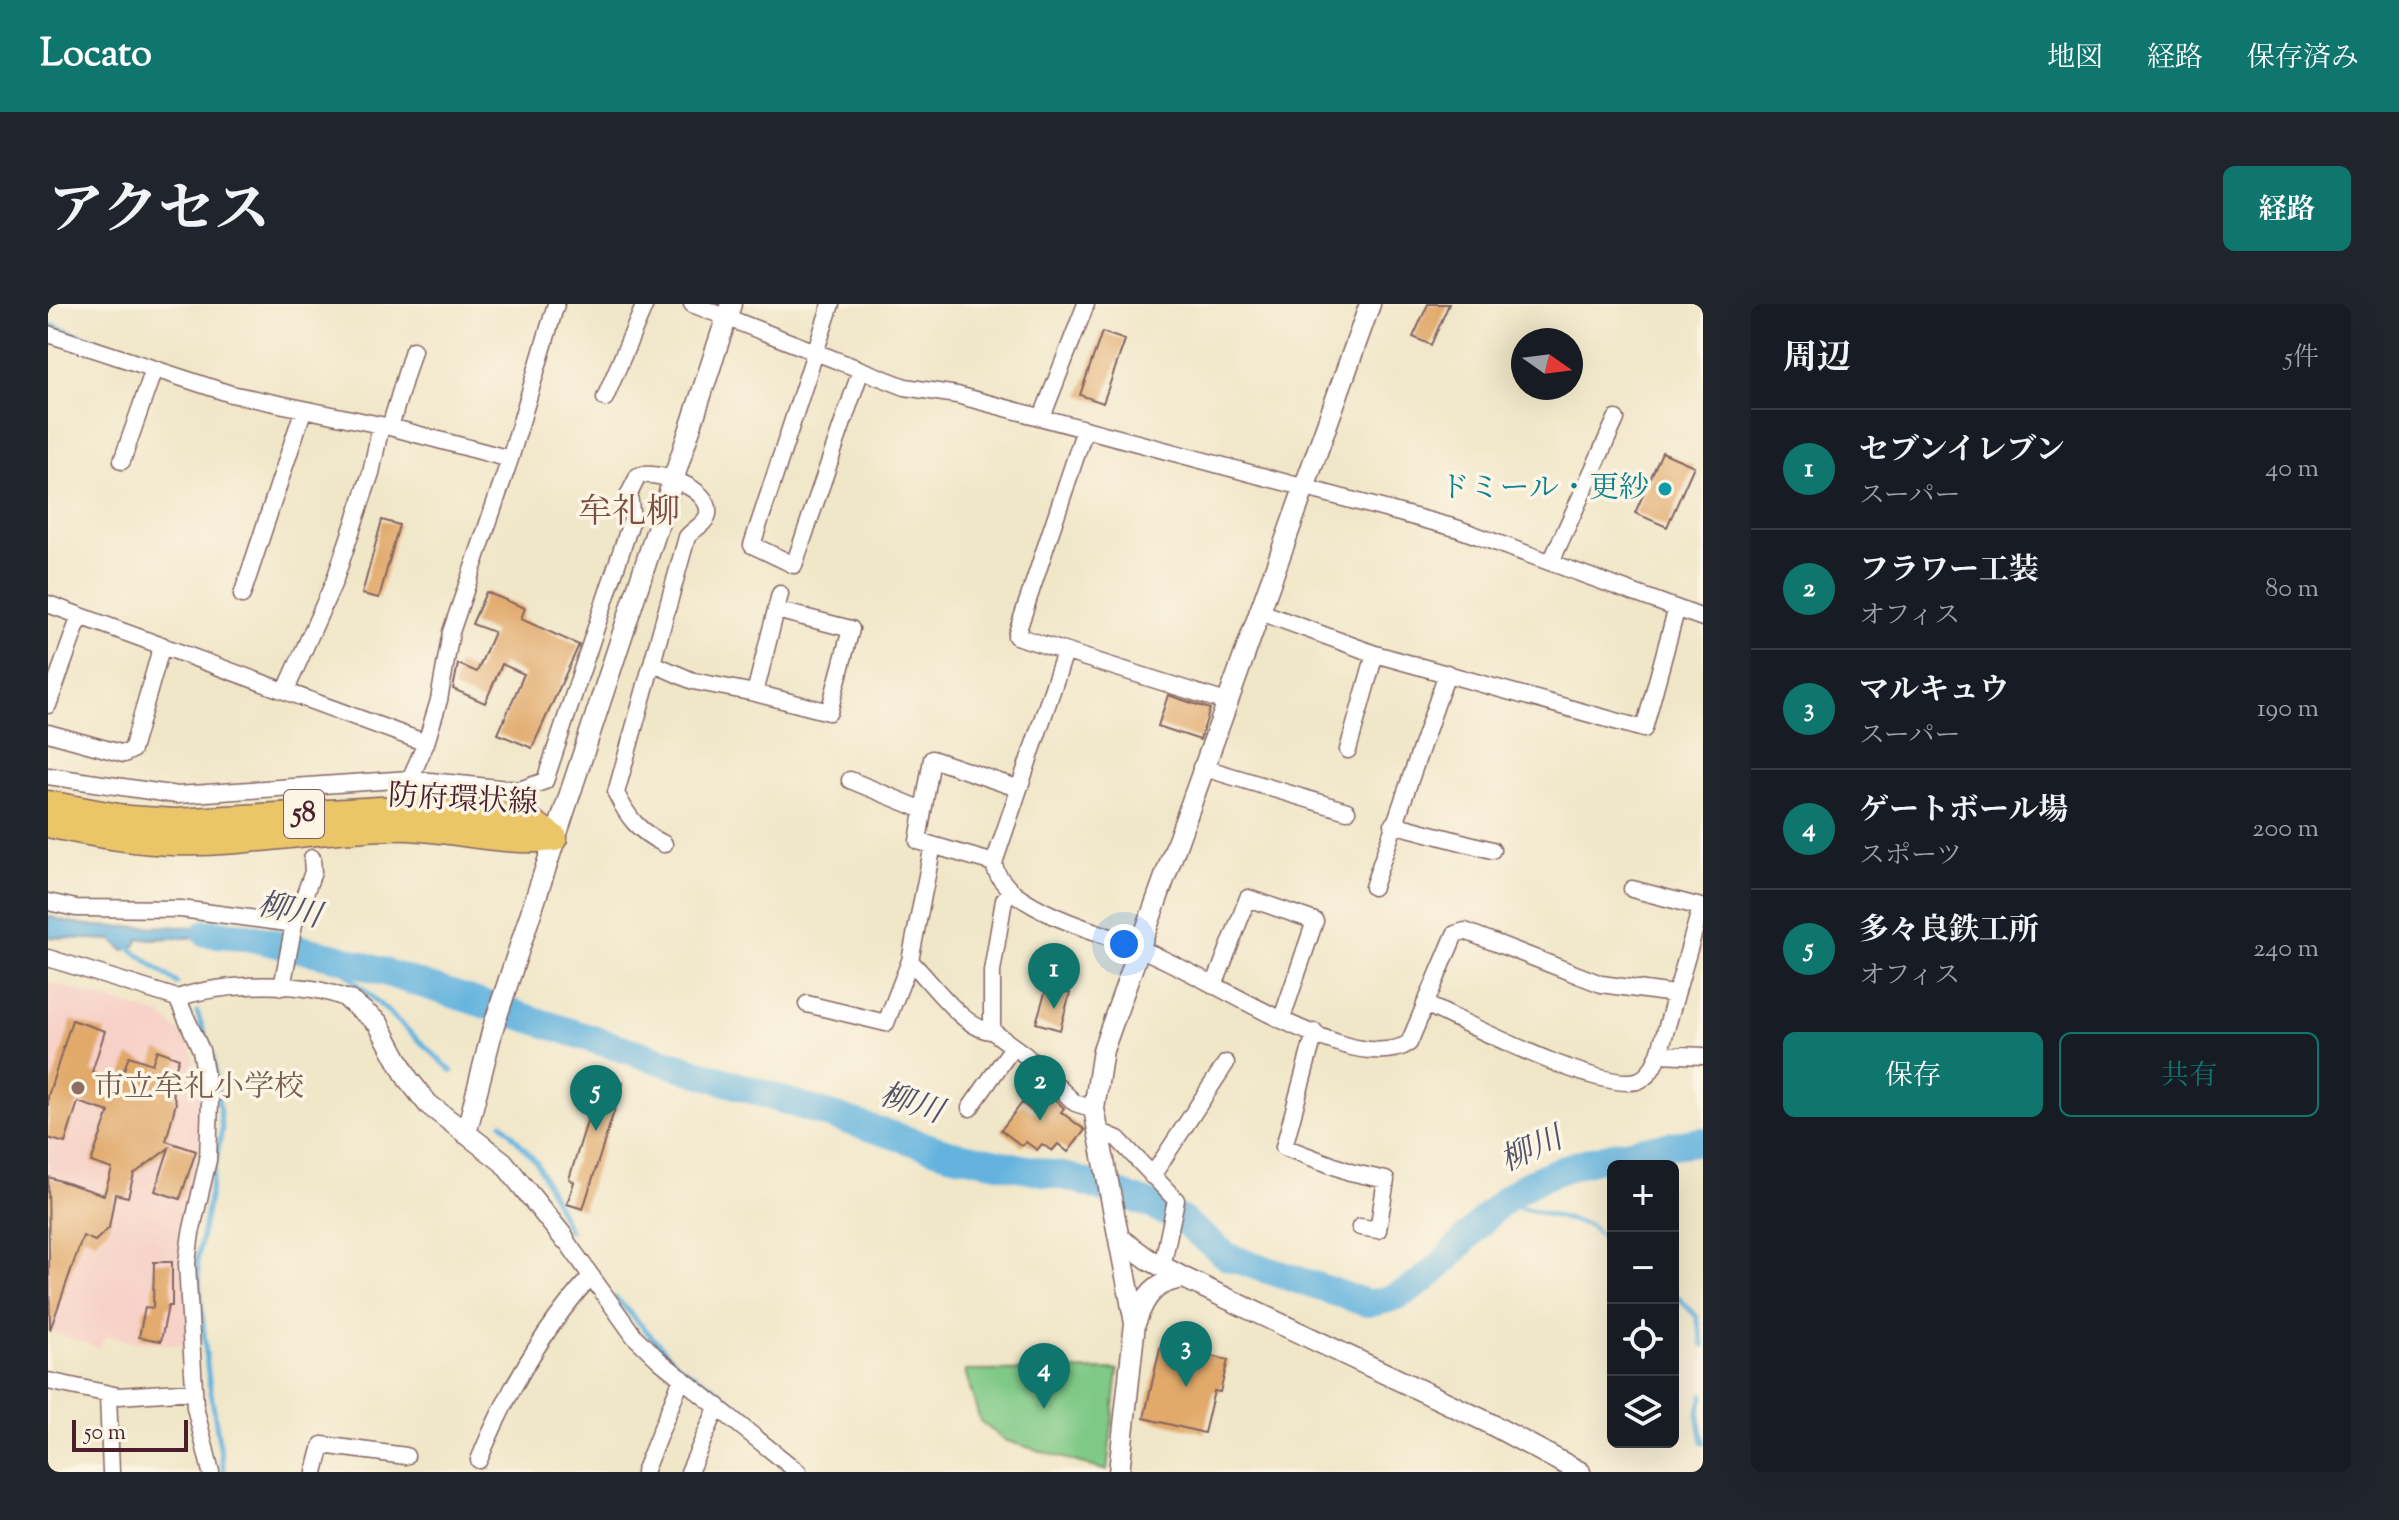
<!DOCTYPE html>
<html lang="ja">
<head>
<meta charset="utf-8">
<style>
  :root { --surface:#171b24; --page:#20242c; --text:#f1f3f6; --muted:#9ea1a6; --line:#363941; --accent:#0f766e }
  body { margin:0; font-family:"Sorts Mill Goudy","Noto Serif JP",serif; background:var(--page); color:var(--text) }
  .controls { position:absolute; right:24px; bottom:24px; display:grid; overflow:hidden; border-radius:12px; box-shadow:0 8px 32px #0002 }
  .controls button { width:72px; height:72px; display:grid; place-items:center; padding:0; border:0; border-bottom:2px solid var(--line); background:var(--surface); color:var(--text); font:40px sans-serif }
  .compass { position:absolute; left:1463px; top:24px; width:72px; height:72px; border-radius:50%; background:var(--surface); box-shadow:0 8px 32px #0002; rotate:104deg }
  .scale { position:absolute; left:24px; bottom:20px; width:116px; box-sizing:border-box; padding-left:8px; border:4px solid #4a1f2b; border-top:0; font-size:22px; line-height:28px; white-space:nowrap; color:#4a1f2b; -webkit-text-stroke:6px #fcf5e5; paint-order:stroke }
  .you { position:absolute; left:1076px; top:640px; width:28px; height:28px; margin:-20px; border:6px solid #fff; border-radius:50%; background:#1a73e8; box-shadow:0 0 0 12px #1a73e833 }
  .badge { display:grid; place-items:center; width:52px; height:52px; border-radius:50%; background:var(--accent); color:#fff; font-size:26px; font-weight:700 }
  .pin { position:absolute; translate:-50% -66px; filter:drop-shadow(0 2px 4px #0008) }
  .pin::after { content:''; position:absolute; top:42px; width:28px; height:24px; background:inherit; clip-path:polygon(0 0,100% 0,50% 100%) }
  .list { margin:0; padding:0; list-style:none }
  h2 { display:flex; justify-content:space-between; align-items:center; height:104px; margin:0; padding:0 32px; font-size:34px }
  h2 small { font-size:26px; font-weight:400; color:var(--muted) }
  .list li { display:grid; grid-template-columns:52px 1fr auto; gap:24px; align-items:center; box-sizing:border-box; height:120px; padding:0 32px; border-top:2px solid var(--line) }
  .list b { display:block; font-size:30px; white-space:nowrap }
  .list p { margin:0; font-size:26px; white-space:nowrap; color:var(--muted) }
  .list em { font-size:26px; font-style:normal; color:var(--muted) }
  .actions { display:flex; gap:16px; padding:24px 32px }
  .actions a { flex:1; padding:18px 0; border:2px solid var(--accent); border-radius:12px; text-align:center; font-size:28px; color:var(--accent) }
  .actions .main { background:var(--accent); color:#fff }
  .icon { flex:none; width:44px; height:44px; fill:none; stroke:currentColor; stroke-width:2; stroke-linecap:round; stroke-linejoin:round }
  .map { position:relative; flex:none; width:1655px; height:1168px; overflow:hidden; border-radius:12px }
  header { display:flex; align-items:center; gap:48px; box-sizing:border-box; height:112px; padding:0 40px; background:var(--accent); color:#fff }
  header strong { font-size:38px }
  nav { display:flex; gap:44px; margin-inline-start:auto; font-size:28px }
  .intro { display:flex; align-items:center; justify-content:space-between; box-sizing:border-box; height:192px; padding:0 48px }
  h1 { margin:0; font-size:56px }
  .button { padding:20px 36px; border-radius:12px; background:var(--accent); color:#fff; font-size:28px; font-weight:700 }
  main { display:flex; gap:48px; padding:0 48px }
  aside { flex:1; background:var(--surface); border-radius:12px; box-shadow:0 8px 32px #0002 }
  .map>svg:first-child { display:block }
</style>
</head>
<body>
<header>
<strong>Locato</strong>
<nav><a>地図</a><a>経路</a><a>保存済み</a></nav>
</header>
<div class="intro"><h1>アクセス</h1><a class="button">経路</a></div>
<main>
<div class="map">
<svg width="1655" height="1168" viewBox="0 0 1655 1168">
  <rect width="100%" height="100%" fill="#fcf5e5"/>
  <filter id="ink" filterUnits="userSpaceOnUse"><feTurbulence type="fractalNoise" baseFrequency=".0125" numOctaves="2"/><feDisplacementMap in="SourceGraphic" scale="16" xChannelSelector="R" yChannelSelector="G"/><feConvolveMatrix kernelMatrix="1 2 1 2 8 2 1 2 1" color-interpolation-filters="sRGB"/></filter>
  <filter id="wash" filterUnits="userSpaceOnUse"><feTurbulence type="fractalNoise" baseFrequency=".006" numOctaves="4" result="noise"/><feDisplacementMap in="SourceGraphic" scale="32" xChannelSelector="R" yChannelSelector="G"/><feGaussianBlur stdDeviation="1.8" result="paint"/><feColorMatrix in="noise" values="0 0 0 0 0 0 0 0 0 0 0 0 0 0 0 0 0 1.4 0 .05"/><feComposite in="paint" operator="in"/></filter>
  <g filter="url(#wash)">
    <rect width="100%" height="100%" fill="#f0e6c8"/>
    <path fill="#f7d1c7" d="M0,678L113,711L138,735L144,748L156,826L131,928L136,946L140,1042L81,1037L58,1031L52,1044L0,1026Z"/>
    <path fill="#7fc986" stroke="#647458" stroke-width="2" d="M1070,1066L1059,1167L956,1136L932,1117L917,1067Z"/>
    <path fill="#63b3de" stroke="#566984" stroke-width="2" d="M0,612C63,635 131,611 195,632L91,635L87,642L76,646L64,636L0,633Z"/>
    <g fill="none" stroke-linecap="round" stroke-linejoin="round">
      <path stroke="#63b3de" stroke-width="5" d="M0,20L68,44
        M79,642L129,679
        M292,654L299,670L404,767
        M149,708L165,753L174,825L149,958L160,1070L176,1168
        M454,819L489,859L521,927
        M1452,898L1541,921L1565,944
        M1625,988L1649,1013L1655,1041
        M568,994L631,1062L664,1082L716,1124
        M1655,1091L1650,1110L1655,1139"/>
      <path stroke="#63b3de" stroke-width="28" d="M158,629L195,632L292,654L900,849L1024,874L1104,901L1135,917L1180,953L1319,999C1387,995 1419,917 1472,885C1525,853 1595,845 1655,837"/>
    </g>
    <g id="blocks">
      <path fill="#e1a96a" d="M1380,0H1401L1383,41L1365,33Z
        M1054,28L1077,36L1055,99L1032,91Z
        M1614,148L1646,162L1619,223L1587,209Z
        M334,216L351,221L331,294L314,290Z
        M438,288L477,304L473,315L531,341L484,444L450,430L476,370L454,360L437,399L405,385L410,360L429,368L446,328L424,320Z
        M1120,391L1162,405L1152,436L1110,422Z
        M999,682L1022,689L1012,726L988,719Z
        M24,716L57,727L44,768L72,777L81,752L104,760L109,746L131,754L122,780L128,799L118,837L148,847L132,895L107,887L121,844L86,870L80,893L67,890L61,924L47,937L35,932L2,1026L0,873L56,891L64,865L43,858L61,808L30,798L17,839L0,834V792Z
        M553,773L575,779L535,905L519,900L526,878L521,875Z
        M1000,789L1016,804L1013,808L1037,826L1020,848L1010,840L1004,847L994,840L989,846L978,838L974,842L953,826L974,799L986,809Z
        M106,958H124V1002H120L113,1037L91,1033L97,1003L105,1004Z
        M1113,1040L1180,1056L1172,1088L1166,1087L1156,1129L1096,1114Z"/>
    </g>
  </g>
  <g filter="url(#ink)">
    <use href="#blocks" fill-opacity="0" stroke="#846562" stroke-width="2"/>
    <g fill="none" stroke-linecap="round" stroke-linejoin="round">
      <g stroke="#846562" stroke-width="19">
        <path id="minor" d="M644,0L857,83L909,91L1408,224L1655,314
          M783,0L704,241L746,261L813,66
          M0,30L183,90L342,123L462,155
          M557,94L597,0
          M994,113L1038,0
          M342,123L365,46
          M1037,125L968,332L1178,398
          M74,157L106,65
          M1503,258L1568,115
          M194,291L255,107
          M0,300L378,439
          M1210,307L1327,350L1596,425L1628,307
          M606,360L645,377L707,389L732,290
          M238,386L286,278L323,169L333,121
          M707,389L781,408L803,325L728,306
          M0,401L32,312
          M0,429L76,450L84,446L114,341
          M1300,446L1327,350
          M1153,463L1299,507
          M0,472L129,491L362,475L471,486L497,477L584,215L581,190L590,172C609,166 664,184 660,210C658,220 645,225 639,233L568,489C580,514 590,527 616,540
          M362,475L378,439L391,396L403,328L462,155L508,0
          M802,476L875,506
          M969,484L884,455L870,537L946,559C947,570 957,582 966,589C1008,620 1058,628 1104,650C1168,679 1229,720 1296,741C1316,747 1344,750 1361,739L1407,630L1417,627L1553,680L1626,690
          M1345,520L1444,546
          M885,541L862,657C882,676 917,727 944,727
          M946,559L1017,348
          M1325,583L1399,369
          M963,587L956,596L944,667V727L977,751L1027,799L1046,805
          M0,598L28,604L133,605L246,620
          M0,654L129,694L153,746L162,796L160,856L143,929L139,959L147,1103L163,1168
          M1166,682L1200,594L1267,617L1234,714
          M234,683L246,620L265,568L264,554
          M129,694C174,679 257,675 301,696
          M759,700L838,719L862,657
          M1377,700C1417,718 1549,787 1589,777C1602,773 1606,761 1611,750L1653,603L1584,585
          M1267,728L1236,843L1302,868L1338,876L1330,926L1312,923
          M1611,750L1655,752
          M922,804L965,743
          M1051,827L1070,835L1128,896L1114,963
          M1104,872L1178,759
          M516,934L586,1032L612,1057L750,1168
          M0,1077L71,1092L146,1087
          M60,1091L63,1168
          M431,1156C458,1090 495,1025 543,972
          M267,1168L274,1141L358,1152
          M596,1168L634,1074
          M641,1168L670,1102"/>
      </g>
      <g stroke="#846562" stroke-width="23">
        <path id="tertiary" d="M301,696L330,719L360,775L380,800L455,858L516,934
          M418,830L445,724L683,0
          M1071,934L1100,955L1136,974C1108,977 1097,991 1088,1017
          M1136,974L1437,1117L1532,1168
          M1071,1168L1087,1019L1046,805L1055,746L1322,0"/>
      </g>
      <g stroke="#846562" stroke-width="29">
        <path id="primary" d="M0,500L81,515L127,518L383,503L479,515L506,534
          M0,520C41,529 83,537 126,538C197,540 267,525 338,523C395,521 451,540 506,534"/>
      </g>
      <use href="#minor" stroke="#fff" stroke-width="16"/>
      <use href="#tertiary" stroke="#fff" stroke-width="20"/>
      <use href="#primary" stroke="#eac669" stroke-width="26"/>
    </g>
  </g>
  <circle fill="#0f9aa8" stroke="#fcf5e5" stroke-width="3" cx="1617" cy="185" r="8"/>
  <circle fill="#8d6e63" stroke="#fcf5e5" stroke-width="3" cx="30" cy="784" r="8"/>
  <g text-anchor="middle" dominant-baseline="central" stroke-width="7" stroke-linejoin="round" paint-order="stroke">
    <rect fill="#fcf5e5" stroke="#7f5f63" stroke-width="2" x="236" y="486" width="40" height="48" rx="6"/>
    <g font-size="28" font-weight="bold" fill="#4a1f2b">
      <text x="256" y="510">58</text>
    </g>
    <g font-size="30" fill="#0d838f" stroke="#fcf5e5" text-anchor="end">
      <text x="1601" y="185">ドミール・更紗</text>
    </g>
    <g font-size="30" fill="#4a1f2b" stroke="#fcf5e5">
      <text transform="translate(415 497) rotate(3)">防府環状線</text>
    </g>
    <g font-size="30" fill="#785e54" stroke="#fcf5e5" text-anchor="start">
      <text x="46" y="784">市立牟礼小学校</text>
    </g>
    <g font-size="32" font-style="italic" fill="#53536a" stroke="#fcf5e5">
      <text transform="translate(241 608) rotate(12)">柳川</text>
      <text transform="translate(863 801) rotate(18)">柳川</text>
      <text transform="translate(1484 847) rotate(-24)">柳川</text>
    </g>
    <g font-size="34" fill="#7f4f41" stroke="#fcf5e5">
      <text x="581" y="209">牟礼柳</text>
    </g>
  </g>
</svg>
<div class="controls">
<button>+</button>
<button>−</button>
<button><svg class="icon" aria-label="locate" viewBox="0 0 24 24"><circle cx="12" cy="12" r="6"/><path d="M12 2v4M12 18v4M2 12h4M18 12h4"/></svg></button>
<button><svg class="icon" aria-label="layers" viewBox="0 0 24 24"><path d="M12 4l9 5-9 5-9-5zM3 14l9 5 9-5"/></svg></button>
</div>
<svg class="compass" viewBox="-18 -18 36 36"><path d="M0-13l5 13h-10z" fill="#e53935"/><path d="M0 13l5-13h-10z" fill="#9ea1a6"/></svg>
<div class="scale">50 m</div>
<div class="you"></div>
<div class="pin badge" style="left:1006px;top:705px">1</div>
<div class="pin badge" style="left:992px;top:817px">2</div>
<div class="pin badge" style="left:1138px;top:1083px">3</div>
<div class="pin badge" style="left:996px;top:1105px">4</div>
<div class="pin badge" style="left:548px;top:827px">5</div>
</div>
<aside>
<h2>周辺<small>5件</small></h2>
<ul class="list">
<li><span class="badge">1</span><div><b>セブンイレブン</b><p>スーパー</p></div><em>40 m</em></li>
<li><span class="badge">2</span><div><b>フラワー工装</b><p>オフィス</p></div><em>80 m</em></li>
<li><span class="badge">3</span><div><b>マルキュウ</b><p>スーパー</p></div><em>190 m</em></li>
<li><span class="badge">4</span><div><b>ゲートボール場</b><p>スポーツ</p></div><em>200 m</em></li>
<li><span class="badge">5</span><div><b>多々良鉄工所</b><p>オフィス</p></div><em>240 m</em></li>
</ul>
<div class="actions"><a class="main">保存</a><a>共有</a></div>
</aside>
</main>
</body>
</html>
